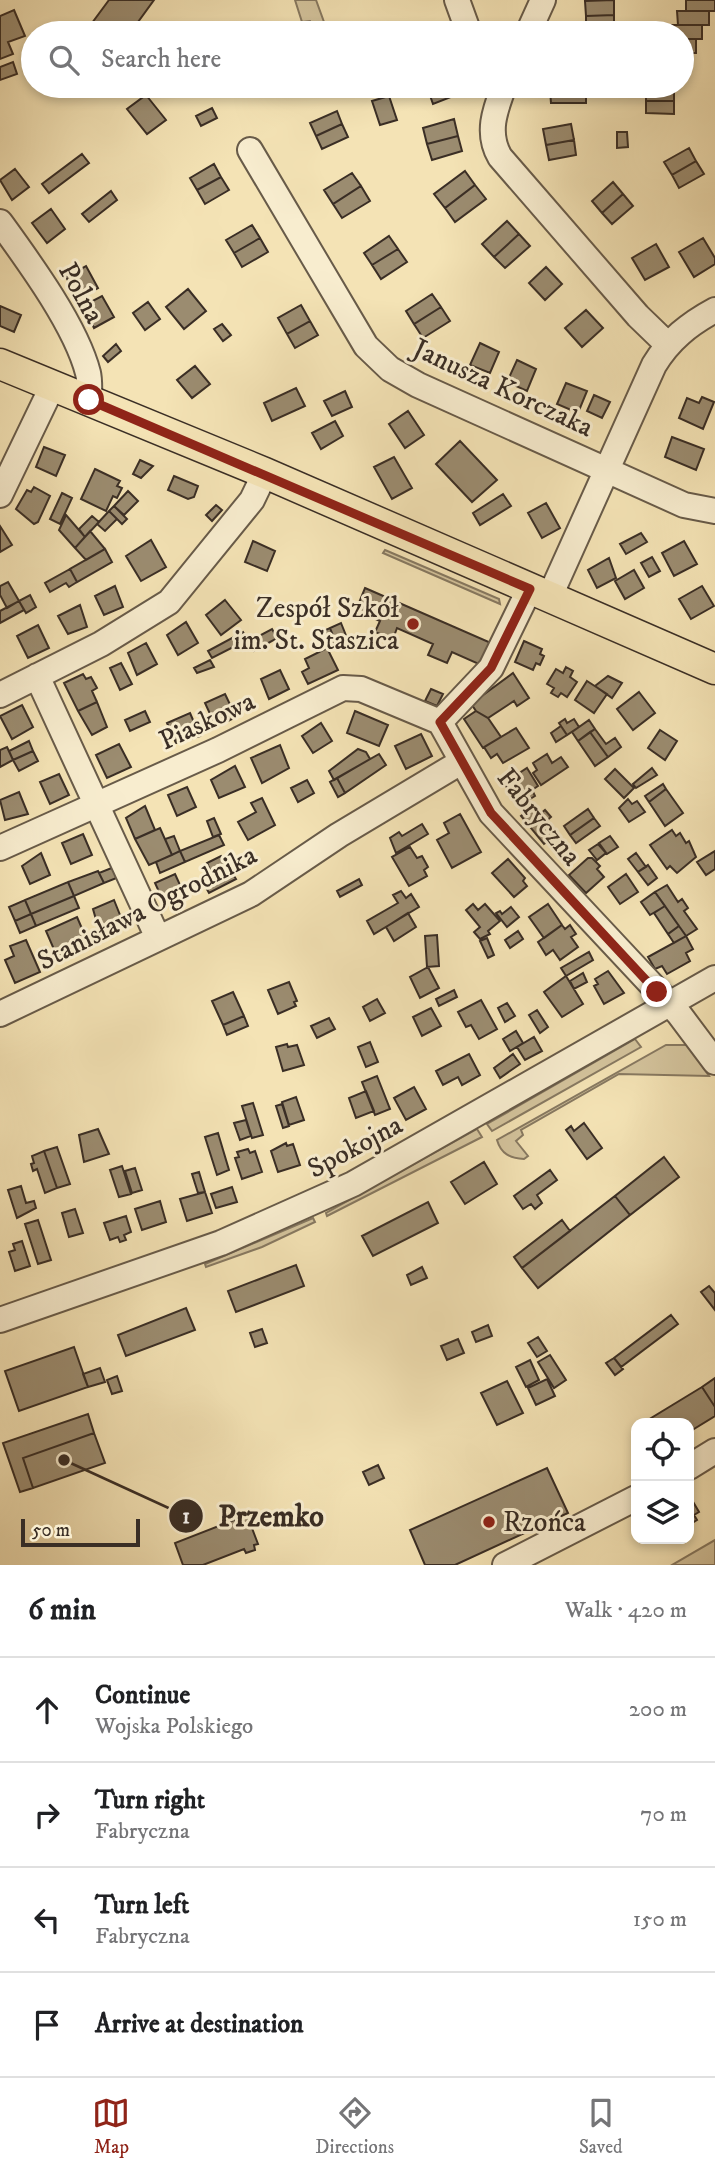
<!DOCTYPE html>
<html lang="en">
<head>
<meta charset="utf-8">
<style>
  :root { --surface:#fff; --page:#f2f2f2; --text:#202124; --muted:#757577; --line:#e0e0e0; --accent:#8f2418 }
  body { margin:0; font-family:"IM FELL DW Pica",serif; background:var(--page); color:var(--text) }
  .controls { position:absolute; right:21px; bottom:21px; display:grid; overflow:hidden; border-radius:14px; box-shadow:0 4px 10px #0003 }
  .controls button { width:63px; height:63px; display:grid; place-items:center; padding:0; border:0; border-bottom:2px solid var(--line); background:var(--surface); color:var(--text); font:35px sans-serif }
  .scale { position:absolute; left:21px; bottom:18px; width:119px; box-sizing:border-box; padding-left:7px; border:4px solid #3a2e25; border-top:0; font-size:19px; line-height:24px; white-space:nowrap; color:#3a2e25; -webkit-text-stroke:5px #f8edcf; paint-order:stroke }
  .stop { position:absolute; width:21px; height:21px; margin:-16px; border:5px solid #8f2418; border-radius:50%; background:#fff }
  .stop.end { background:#8f2418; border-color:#fff; box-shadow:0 2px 7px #0008 }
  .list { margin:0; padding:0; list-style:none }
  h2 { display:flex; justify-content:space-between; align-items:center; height:91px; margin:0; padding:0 28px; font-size:30px }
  h2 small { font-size:23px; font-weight:400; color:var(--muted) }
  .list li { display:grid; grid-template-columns:46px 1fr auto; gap:21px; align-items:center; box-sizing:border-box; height:105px; padding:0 28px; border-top:2px solid var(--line) }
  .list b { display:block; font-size:26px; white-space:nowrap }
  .list p { margin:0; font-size:23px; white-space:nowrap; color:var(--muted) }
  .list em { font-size:23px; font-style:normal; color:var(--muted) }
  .icon { flex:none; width:38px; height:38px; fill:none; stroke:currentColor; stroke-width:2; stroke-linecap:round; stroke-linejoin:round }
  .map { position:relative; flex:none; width:715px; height:1565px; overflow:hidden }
  .search { position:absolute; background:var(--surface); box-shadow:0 4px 10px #0003; left:21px; right:21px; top:21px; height:77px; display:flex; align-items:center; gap:18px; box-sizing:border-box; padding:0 24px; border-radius:38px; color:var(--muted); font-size:26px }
  .sheet { height:511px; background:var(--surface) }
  nav { display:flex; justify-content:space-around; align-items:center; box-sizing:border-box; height:98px; border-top:2px solid var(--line); background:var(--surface); font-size:19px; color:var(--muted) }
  nav a { display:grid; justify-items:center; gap:4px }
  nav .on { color:var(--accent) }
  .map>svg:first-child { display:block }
</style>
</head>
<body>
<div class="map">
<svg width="715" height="1565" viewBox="0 0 715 1565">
  <rect width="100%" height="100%" fill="#f4e3b5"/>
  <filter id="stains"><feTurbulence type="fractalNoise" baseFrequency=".00286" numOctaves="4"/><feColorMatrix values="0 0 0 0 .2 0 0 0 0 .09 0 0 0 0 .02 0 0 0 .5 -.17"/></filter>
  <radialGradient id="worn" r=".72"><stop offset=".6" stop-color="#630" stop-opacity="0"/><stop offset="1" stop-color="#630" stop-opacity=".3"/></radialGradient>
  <path fill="#d4c49d" stroke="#877961" stroke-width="2" d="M295,0H316L328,33H315L310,21L302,22Z
    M385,550L499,599L500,604L383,553Z
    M635,1039L641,1047L492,1131L487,1124Z
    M666,1045H688L709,1076L619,1074L521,1130L523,1135L516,1141L528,1156L524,1159C510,1158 501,1154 497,1140Z
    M477,1129L482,1137L327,1216L326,1213Z
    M313,1218L315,1222L262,1247L206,1267L205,1264Z
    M715,1540V1565H672Z"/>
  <path fill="#9b8c70" stroke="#3a2e25" stroke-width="2" d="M109,0H154L130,33H106L92,23Z
    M614,0V15L586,16L585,1Z
    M686,0H715V11H686Z
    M14,10L25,36L8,42L13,54L0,59V16Z
    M677,11H709V25H678Z
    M614,15V31H586V16Z
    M670,25H702V39H682V33H670Z
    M682,39H696V53H682Z
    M682,53H689V70L682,71Z
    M13,62L17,74L0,80V67Z
    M468,86L469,90L433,104L427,87Z
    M557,86H586V103H551L550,90H558Z
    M646,88H674V101H646Z
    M146,95L166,120L147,134L127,109Z
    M389,96L397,120L380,125L372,101Z
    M646,101H674V114L646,113Z
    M212,108L217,118L201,126L196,116Z
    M337,111L342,124L316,136L310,123Z
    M454,119L458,136L427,144L423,128Z
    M342,124L348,137L322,149L316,136Z
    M571,124L574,140L546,145L543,129Z
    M617,132H627L628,147L617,148Z
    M458,136L462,151L432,160L427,144Z
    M574,140L576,155L549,160L546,145Z
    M689,148L696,161L672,175L664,162Z
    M82,154L89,163L49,193L42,184Z
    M696,161L704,174L679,188L672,175Z
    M214,164L221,177L197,190L190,178Z
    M15,169L29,187L12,200L0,180Z
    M465,171L475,185L445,208L434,194Z
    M352,173L361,186L333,204L324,190Z
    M221,177L229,190L205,204L197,190Z
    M613,182L623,194L602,213L592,201Z
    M475,185L486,199L455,222L445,208Z
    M361,186L370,201L342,218L333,204Z
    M111,191L117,200L89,222L82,214Z
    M623,194L633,206L612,224L602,213Z
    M51,209L65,229L47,243L32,223Z
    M507,221L519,234L494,257L482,244Z
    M252,225L260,238L234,253L226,240Z
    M519,234L530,246L505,268L494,257Z
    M389,236L398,249L372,265L364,253Z
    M260,238L268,252L242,267L234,253Z
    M703,238L715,258V264L694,277L679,252Z
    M656,244L669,267L645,280L632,258Z
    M398,249L407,262L381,279L372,265Z
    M86,266L98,288L78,299L66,277Z
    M546,267L562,284L545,300L529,283Z
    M188,289L206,311L184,329L166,307Z
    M432,294L441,307L414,324L406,311Z
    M102,296L114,317L94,328L83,306Z
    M148,302L160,319L145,330L133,313Z
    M301,305L310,321L287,334L278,318Z
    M0,306L21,315L14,332L0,326Z
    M441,307L450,321L423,338L414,324Z
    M586,310L603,328L582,347L565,328Z
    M310,321L318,335L295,348L287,334Z
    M222,324L231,335L223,341L214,329Z
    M480,343L499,352L490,373L470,365Z
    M116,344L121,351L108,362L103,356Z
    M517,360L536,369L527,391L507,382Z
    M195,366L210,384L192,398L177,380Z
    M566,383L587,391L578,413L557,404Z
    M296,388L305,406L272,421L264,403Z
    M345,391L352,407L332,416L324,401Z
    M594,395L610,402L602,418L587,411Z
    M702,397L714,402L703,429L679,418L687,398L699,403Z
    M408,411L424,435L405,448L389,424Z
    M335,421L343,436L321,449L312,433Z
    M672,437L704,449L696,470L665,457Z
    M460,441L497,480L472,502L436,464Z
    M44,447L65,455L56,476L36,467Z
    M394,457L412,488L392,499L374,467Z
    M140,460L153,466L141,478L133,474Z
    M95,469L120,481L117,486L122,488L117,498L113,496L106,511L81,499Z
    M174,476L198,486L194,497L188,499L168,490Z
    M34,487L50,496L38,522L34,524L16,509L27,490L31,492Z
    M128,491L138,501L124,515L114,506Z
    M62,493L72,498L60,524L50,519Z
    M503,494L511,506L480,525L473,513Z
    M546,503L560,528L542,538L528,513Z
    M216,505L222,510L212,521L206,515Z
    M114,506L127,519L122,524L109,511Z
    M109,511L117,519L105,531L97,524Z
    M66,515L85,537L75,548L59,530Z
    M92,516L99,522L85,537L79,529Z
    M0,526L12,545L0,552Z
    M90,531L105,549L86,560L75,548Z
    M641,533L647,542L626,554L620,544Z
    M151,540L166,567L141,581L126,556Z
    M253,541L275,551L267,571L245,562Z
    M684,541L697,564L674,576L662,553Z
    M105,549L112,562L77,582L70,569Z
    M652,557L660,571L649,577L641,563Z
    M609,558L616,578L597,588L588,570Z
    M70,569L77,582L69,587L66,583L50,592L45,583Z
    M634,570L644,588L625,599L615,581Z
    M8,582L19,601L7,608L0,595V586Z
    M115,586L123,607L104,615L95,596Z
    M702,586L714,606L691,619L679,599Z
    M365,588L491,643L481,665L452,652L447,663L428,655L433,644L397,628L393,639L375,632L380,621L356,610Z
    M30,595L36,607L26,613L19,601Z
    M225,600L241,620L221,635L206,615Z
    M19,601L24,610L0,623V611Z
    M80,605L87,627L68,634L58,616Z
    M186,622L198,643L178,655L167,635Z
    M341,623L347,638L336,643L330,628Z
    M38,625L49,648L28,658L17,636Z
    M330,628L336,643L328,647L321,632Z
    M272,629L277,638L254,651L248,642Z
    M243,632L247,640L212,658L208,651Z
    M524,641L542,649L540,654L544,656L540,665L536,663L533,670L515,662Z
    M146,643L157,664L137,675L128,653Z
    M327,648L338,670L308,684L302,672L309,668L305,659Z
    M210,660L214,667L197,673L194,668Z
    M121,663L132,684L120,690L110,668Z
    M566,667L573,671L570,677L577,682L567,697L561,693L558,697L551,693L554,688L547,684L556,669L563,673Z
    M280,670L289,689L269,699L261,679Z
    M513,673L529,698L517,706L514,701L488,718L476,711L472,705L475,701Z
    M83,674L86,679L91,677L97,688L92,691L97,702L78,711L64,683Z
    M608,676L622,683L612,698L595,686Z
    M587,681L607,694L594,713L575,700Z
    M431,689L443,694L437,706L425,701Z
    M639,692L655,713L633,730L617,709Z
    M225,694L236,717L216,727L205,703Z
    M97,702L107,727L92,735L78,711Z
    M22,705L33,727L12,739L0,716Z
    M145,711L150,722L130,731L125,720Z
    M355,711L388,725L379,746L347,733Z
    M476,711L488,718L501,737L483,748L464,719Z
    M190,713L200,736L176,743L167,723Z
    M565,719L567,723L574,719L579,727L567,735L559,723Z
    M589,720L595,729L578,741L572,732Z
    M321,723L332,741L313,753L302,736Z
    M561,726L567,735L556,742L551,733Z
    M516,728L529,748L503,763L497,754L491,758L484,747Z
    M595,729L606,744L615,738L621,747L608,757L590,732Z
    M660,730L677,741L665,760L648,748Z
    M590,732L608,757L595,766L578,741Z
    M421,734L432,756L406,769L395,746Z
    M29,741L33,751L13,760L9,751Z
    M119,744L131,767L107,778L96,755Z
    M280,745L289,768L262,783L251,758Z
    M7,747L13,760L0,767V750Z
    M358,749L366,752L370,759L334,780L329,771Z
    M33,751L38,761L19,771L13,760Z
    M379,754L386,765L345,793L337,778Z
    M547,754L552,763L561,757L568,767L541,785L533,773L537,770L533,763Z
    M235,766L245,787L219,798L211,780Z
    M527,768L538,786L532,790L535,796L519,806L504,783Z
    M652,768L657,775L636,788L633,784Z
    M615,769L634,788L624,798L605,779Z
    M59,774L69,795L50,804L40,782Z
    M337,778L345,793L338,797L330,782Z
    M307,780L314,793L298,802L291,788Z
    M663,784L666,789L649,802L645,796Z
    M187,787L196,807L177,816L168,795Z
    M666,789L683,813L665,826L649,802Z
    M19,792L28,814L5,820L0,800Z
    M262,798L275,825L248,840L238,822L256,812L251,803Z
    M628,799L632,804L637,801L645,812L629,822L619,808Z
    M145,806L155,830L135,839L126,818Z
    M533,807L539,815L545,810L551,817L545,822L556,835L544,844L521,816Z
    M588,809L594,818L570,835L564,826Z
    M460,814L481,852L452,868L437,840L449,833L444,823Z
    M214,818L221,834L213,837L207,821Z
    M594,818L600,826L576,843L570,835Z
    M422,824L428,834L396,853L390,838L399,832L402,836Z
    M160,828L172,855L149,865L135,839Z
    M672,830L676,836L680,833L686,843L689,841L696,857L677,873L670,866L667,869L650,845Z
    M83,834L92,855L71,864L62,843Z
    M219,835L224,845L185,862L180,851Z
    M174,836L180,851L172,855L165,839Z
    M610,836L618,847L607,854L599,843Z
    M598,844L606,853L597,860L589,850Z
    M410,847L417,858L422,856L428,867L424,870L427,876L409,886L392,857Z
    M180,851L185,862L160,873L156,862Z
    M715,851V869L706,875L697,862Z
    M41,853L50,875L30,884L22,866Z
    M636,853L646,867L638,872L628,859Z
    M221,856L236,879L209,893L204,884L213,877L207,863Z
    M588,858H592L600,866L597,869L604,877L586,893L569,875Z
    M508,859L525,878L523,881L527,886L514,897L492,873Z
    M648,865L657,878L648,885L638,872Z
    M114,867L119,877L104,883L99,873Z
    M98,871L104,883L74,896L68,882Z
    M175,874L185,896L165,905L155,883Z
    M626,874L638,892L620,904L608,887Z
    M359,879L362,885L340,897L337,891Z
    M68,882L74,896L31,914L25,900Z
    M667,885L678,902L682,899L688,908L684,911L697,929L686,936L655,892Z
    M401,891L406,898L411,894L419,907L374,934L367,921L398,903L393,895Z
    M655,892L665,906L650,915L641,902Z
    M74,896L79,908L36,926L31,914Z
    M25,900L31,914L15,921L9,907Z
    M114,900L122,920L110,925L113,931L101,937L93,909Z
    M473,904L478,910L485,904L500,921L488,931L490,934L480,939L474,932L480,927L466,910Z
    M548,904L562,925L544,938L529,917Z
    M665,906L679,926L668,934L654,913Z
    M511,907L519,917L507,927L496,913L500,911L502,914Z
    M408,913L416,927L394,941L386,927Z
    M31,914L36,926L20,933L15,921Z
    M77,917L90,947L59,961L46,931Z
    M562,925L565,929L570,925L576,934L571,937L578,947L560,960L553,950L546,955L538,942Z
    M679,926L686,936L674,943L668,934Z
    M518,931L523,939L510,948L505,940Z
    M437,935L439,966L427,967L425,936Z
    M686,936L693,949L686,953L690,961L667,974L662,966L655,969L648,957Z
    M487,938L494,955L488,958L480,941Z
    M26,940L40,972L15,983L5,960L14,956L10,946Z
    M589,952L593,960L566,976L561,968Z
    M428,967L439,988L420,998L410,977Z
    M608,971L624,993L604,1004L594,986L598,984L595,979Z
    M583,973L587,982L574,989L570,981Z
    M566,976L583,1004L562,1017L544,992Z
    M289,982L297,1001L294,1002L296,1006L278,1014L268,990Z
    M454,990L457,997L439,1006L436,999Z
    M233,992L244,1016L223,1025L212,1001Z
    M377,999L385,1013L370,1021L363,1007Z
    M481,1000L497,1029L479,1039L471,1025L466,1027L458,1012Z
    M507,1003L515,1016L505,1022L498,1008Z
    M431,1008L441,1026L422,1036L413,1017Z
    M537,1010L548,1027L540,1033L529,1015Z
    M244,1016L248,1026L227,1035L223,1025Z
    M329,1018L335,1029L317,1038L311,1026Z
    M516,1031L523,1043L510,1051L503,1039Z
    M534,1037L542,1051L525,1060L517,1047Z
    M370,1042L378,1062L366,1067L358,1047Z
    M287,1044L288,1047L297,1045L304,1065L283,1071L276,1047Z
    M469,1054L480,1075L462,1085L458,1077L443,1085L436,1071Z
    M513,1054L520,1064L500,1078L494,1068Z
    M377,1076L390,1109L375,1115L362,1082Z
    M414,1087L426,1109L406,1120L394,1098Z
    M366,1091L374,1111L356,1118L349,1098Z
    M296,1097L304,1120L289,1125L282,1102Z
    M253,1103L263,1135L252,1138L242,1106Z
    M282,1104L289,1126L283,1128L276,1106Z
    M246,1120L251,1136L240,1140L234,1123Z
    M584,1123L602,1148L587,1159L566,1130L571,1126L574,1131Z
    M98,1129L109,1154L84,1162L79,1135Z
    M218,1133L229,1170L217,1175L205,1137Z
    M286,1143L287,1146L293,1144L300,1165L278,1172L271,1151Z
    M57,1147L70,1184L57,1188L44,1151Z
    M248,1149L250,1153L255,1151L262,1172L242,1179L235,1158L239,1157L237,1152Z
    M44,1151L57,1188L45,1193L37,1169L33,1171L31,1164L34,1163L32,1156Z
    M664,1157L679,1177L630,1215L615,1196Z
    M484,1162L497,1184L465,1204L451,1182Z
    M122,1166L131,1194L119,1197L110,1170Z
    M135,1168L142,1190L132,1193L125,1171Z
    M550,1170L557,1180L537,1195L542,1203L535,1209L531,1204L523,1209L514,1196Z
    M199,1172L205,1192L198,1193L192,1174Z
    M21,1186L26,1203L34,1201L36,1208L17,1218L8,1190Z
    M232,1187L237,1202L216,1208L211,1194Z
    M205,1192L212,1213L187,1221L180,1199Z
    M615,1196L630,1215L538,1288L522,1268Z
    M160,1201L166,1222L142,1230L135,1209Z
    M428,1202L438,1223L373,1256L362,1236Z
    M75,1209L83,1233L69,1237L62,1213Z
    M126,1216L131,1232L124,1235L126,1240L120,1242L118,1237L110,1240L104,1223Z
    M38,1220L51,1260L38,1264L25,1224Z
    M562,1220L570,1231L522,1268L514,1257Z
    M22,1241L30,1266L15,1271L9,1252L15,1250L13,1244Z
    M296,1265L304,1286L236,1312L228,1291Z
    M422,1267L427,1278L411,1285L407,1275Z
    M709,1286L715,1293V1310L701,1292Z
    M186,1308L195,1330L126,1356L118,1335Z
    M671,1315L678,1324L621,1367L614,1358Z
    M488,1325L492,1336L476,1342L472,1332Z
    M262,1329L267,1343L255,1347L250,1333Z
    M538,1337L547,1351L537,1357L528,1343Z
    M458,1339L464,1353L447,1360L441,1346Z
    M74,1347L88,1387L19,1411L5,1371Z
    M550,1355L566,1380L554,1388L538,1362Z
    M614,1358L623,1369L615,1375L606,1363Z
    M530,1360L539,1380L526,1387L516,1367Z
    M100,1368L105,1382L88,1387L83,1374Z
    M117,1376L122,1391L112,1394L107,1380Z
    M715,1378V1407L702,1387Z
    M547,1379L555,1396L536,1405L528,1388Z
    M507,1381L523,1413L497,1425L481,1393Z
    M702,1387L715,1407V1416L689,1432V1423H643Z
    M88,1414L94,1433L23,1458L33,1488L20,1492L3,1443Z
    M94,1433L105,1463L33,1488L23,1458Z
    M378,1465L384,1478L369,1485L363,1472Z
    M547,1468L568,1513L455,1565H425L410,1530Z
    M689,1495L699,1512L694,1515L697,1520L689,1525Z
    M247,1515L258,1544L254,1545L255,1550L246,1553L244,1549L203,1565H183L175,1543Z"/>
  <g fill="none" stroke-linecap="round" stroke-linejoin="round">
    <g stroke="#685b49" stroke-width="28">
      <path id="minor" d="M457,0L469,33
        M528,33L543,0
        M504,86C495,110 486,133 500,157L638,316L668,345
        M250,150L366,346L390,369L418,385L684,505L715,511
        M0,222C29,262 76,326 88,373C90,381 89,392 89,400
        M0,495L52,387
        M530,588L491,668L440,722L491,813L679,1014L715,1062
        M550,596L654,365C669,340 689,324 715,310
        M37,676L158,938
        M0,695L101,644L169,602L252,500L265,473
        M0,848L218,750L343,688L361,689L440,722
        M0,1014L251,894L339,835L461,762
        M0,1320L221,1243L353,1184L715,978
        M689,1467L715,1451
        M505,1565L636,1498"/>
    </g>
    <g stroke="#3a2e25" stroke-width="33">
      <path id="major" d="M0,364L265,473L715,669"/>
    </g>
    <use href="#minor" stroke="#f8edcf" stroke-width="24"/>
    <use href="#major" stroke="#f4e3b5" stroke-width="30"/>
  </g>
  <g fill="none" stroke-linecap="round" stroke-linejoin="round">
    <path stroke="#8f2418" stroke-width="9" d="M89,400L530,589L491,668L440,722L491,813L657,992"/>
  </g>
  <g fill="#8f2418" stroke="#f8edcf" stroke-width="2.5">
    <circle cx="413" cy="624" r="7"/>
    <circle cx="489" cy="1522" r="7"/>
  </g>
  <g text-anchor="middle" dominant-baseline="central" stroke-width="6" stroke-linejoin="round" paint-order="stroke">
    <g font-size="28" fill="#3a2e25" stroke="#f8edcf">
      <text transform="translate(81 293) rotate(61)">Polna</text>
      <text transform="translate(503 388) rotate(25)">Janusza Korczaka</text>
      <text transform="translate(207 721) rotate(-25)">Piaskowa</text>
      <text transform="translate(539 817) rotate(51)">Fabryczna</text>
      <text transform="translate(147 908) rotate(-27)">Stanisława Ogrodnika</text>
      <text transform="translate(355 1147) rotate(-28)">Spokojna</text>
    </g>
    <g font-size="28" fill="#3a2e25" stroke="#f8edcf" text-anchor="end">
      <text x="399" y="608">Zespół Szkół<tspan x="399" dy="32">im. St. Staszica</tspan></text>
      <text x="503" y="1522" text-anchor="start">Rzońca</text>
    </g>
  </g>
  <path fill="none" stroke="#3a2e25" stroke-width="2.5" d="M64 1460L186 1516"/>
  <g fill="#3a2e25" stroke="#f8edcf" stroke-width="2.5">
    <circle cx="64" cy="1460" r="7"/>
    <circle cx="186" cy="1516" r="18"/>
  </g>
  <g font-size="21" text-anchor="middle" font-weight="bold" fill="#fff">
    <text x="186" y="1523">1</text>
  </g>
  <g font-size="30" text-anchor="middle" font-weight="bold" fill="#3a2e25" stroke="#f8edcf" stroke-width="6" stroke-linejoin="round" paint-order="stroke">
    <text x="271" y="1526">Przemko</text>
  </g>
  <rect width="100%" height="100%" filter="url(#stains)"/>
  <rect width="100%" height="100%" fill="url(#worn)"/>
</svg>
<div class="controls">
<button><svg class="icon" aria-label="locate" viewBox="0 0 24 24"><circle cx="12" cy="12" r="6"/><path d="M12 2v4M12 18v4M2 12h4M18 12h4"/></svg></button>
<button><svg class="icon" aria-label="layers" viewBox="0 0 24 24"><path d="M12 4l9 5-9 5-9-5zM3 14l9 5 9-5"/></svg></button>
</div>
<div class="scale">50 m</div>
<div class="stop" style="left:89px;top:400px"></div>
<div class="stop end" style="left:657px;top:992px"></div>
<div class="search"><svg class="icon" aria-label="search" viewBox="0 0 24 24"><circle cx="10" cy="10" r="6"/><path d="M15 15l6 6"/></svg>Search here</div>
</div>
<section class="sheet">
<h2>6 min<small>Walk · 420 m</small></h2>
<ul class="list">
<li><svg class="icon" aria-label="ahead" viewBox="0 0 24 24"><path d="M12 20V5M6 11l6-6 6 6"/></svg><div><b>Continue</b><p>Wojska Polskiego</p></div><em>200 m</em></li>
<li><svg class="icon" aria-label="right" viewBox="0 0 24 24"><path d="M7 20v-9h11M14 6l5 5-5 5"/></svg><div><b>Turn right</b><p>Fabryczna</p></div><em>70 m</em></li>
<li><svg class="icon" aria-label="left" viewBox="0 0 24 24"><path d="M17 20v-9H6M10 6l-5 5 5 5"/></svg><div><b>Turn left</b><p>Fabryczna</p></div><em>150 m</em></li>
<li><svg class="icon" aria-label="arrive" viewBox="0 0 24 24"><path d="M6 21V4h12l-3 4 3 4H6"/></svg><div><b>Arrive at destination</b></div></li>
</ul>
</section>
<nav>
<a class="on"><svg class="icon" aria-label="map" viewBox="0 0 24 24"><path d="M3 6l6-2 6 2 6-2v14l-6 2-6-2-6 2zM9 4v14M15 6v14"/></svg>Map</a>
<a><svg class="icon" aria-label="directions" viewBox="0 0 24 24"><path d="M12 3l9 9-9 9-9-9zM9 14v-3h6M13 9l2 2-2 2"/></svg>Directions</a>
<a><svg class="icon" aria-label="saved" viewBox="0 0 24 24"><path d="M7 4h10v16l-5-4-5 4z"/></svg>Saved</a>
</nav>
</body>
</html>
